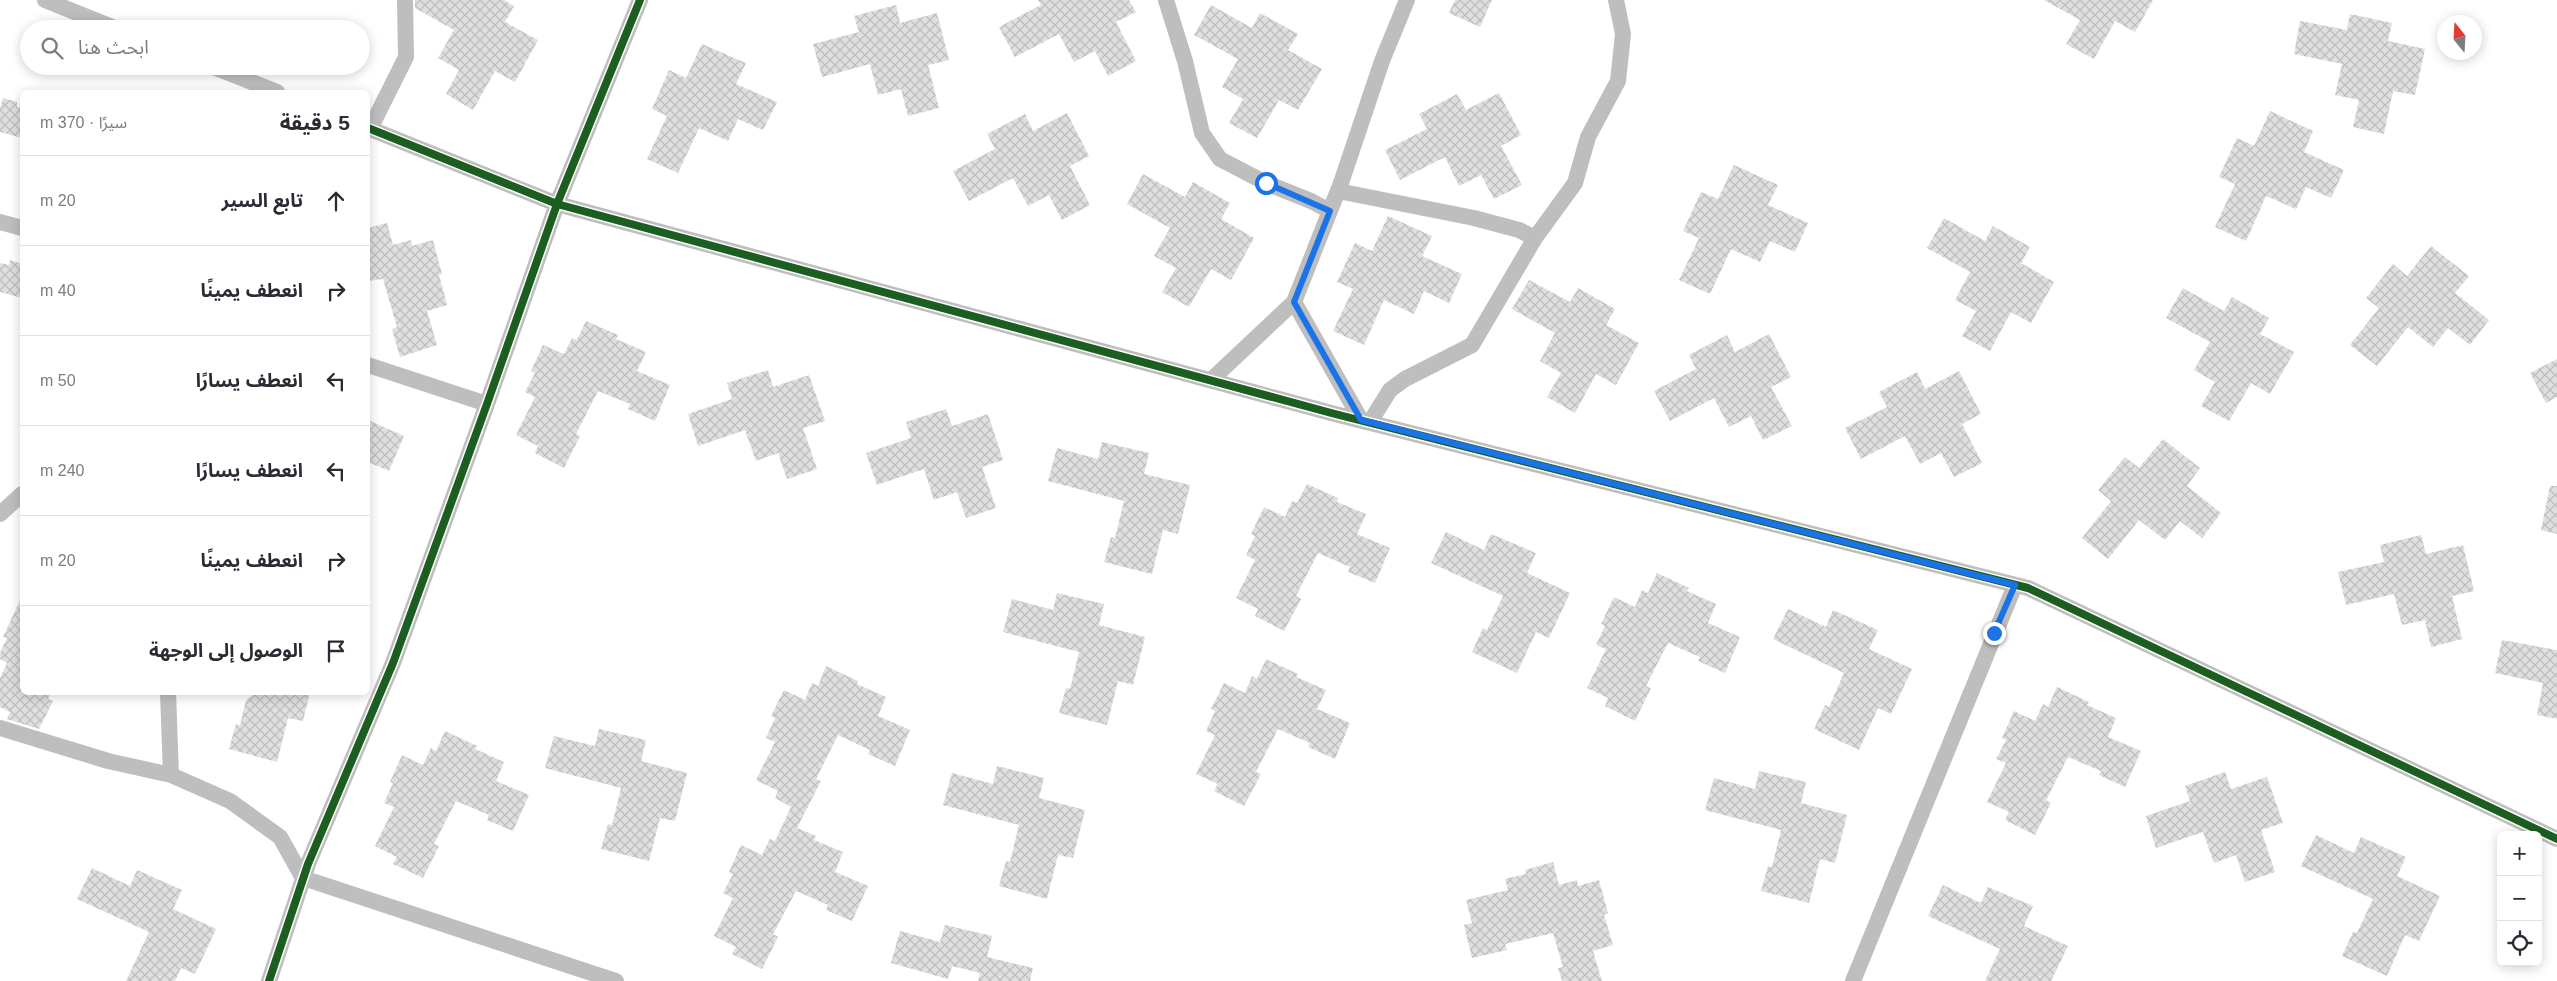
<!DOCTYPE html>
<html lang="ar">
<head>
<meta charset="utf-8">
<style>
  :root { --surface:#fff; --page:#f7f7f7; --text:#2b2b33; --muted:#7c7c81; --line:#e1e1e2 }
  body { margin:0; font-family:Arial,"Noto Sans Arabic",sans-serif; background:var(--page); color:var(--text); direction:rtl }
  .controls { position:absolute; right:15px; bottom:15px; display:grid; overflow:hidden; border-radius:8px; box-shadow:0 2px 12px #0003 }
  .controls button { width:45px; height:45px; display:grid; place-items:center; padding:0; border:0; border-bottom:1px solid var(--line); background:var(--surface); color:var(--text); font:25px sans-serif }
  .compass { position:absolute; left:2437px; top:15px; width:45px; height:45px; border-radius:50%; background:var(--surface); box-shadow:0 2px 12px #0003; rotate:342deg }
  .stop { position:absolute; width:15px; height:15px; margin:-11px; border:4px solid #1a73e8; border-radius:50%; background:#fff }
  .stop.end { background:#1a73e8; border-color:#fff; box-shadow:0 1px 5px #0008 }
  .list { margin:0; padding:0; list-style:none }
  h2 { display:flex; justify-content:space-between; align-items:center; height:65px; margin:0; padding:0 20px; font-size:21px }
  h2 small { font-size:16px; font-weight:400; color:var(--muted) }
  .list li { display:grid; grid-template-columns:32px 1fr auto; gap:15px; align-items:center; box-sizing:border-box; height:90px; padding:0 20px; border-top:1px solid var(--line) }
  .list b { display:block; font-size:19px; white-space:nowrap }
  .list em { font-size:16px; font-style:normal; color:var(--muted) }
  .icon { flex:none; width:28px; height:28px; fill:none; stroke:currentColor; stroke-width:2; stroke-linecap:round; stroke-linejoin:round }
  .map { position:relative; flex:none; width:2557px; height:981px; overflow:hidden; direction:ltr }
  .search { position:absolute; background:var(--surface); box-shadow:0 2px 12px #0003; left:20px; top:20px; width:350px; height:55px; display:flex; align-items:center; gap:12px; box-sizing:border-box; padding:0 18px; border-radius:28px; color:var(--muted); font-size:19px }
  .panel { position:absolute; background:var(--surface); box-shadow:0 2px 12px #0003; left:20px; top:90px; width:350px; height:605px; border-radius:8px; direction:rtl }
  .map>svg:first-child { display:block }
</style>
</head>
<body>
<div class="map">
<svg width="2557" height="981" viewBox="0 0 2557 981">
  <defs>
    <pattern id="building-cross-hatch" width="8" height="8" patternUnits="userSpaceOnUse" patternTransform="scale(1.25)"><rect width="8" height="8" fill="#dfdfdf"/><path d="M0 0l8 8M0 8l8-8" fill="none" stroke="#bebebe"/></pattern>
  </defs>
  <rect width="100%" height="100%" fill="#fff"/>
  <path fill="url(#building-cross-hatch)" d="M415,0H504L514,6L505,22L538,40L515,82L495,71L473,110L446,94L459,70L438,58L454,30L415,8Z
    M1038,0H1129L1136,12L1116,22L1136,61L1108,76L1095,51L1074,62L1059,34L1015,57L999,27L1041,5Z
    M1455,0H1492L1480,27L1449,13Z
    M2044,0H2153L2135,32L2115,21L2094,59L2066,44L2080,20Z
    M896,5L900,23L937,13L949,60L928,65L939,108L908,116L901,89L878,95L870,64L822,77L813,44L859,32L854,16Z
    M1211,5L1252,28L1260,13L1298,34L1288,50L1322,69L1298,110L1279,100L1257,138L1229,123L1243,99L1222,87L1238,59L1194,35Z
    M2350,14L2392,23L2388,41L2425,49L2415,95L2393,91L2384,134L2353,127L2359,100L2335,95L2342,64L2294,54L2300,21L2347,30Z
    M702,44L746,63L736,84L777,102L763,130L738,119L728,141L699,128L678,173L647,159L667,116L652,109L669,70L686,78Z
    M1499,93L1521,135L1501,146L1522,185L1494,199L1481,175L1459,186L1445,157L1400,180L1385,150L1427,129L1419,114L1457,94L1466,110Z
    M3,98L17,102V107L22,108V138L0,132V108Z
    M2270,111L2313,131L2304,152L2344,170L2331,198L2306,187L2296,209L2266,196L2246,241L2215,227L2235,184L2219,177L2237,138L2254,146Z
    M1067,113L1089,156L1070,166L1090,205L1062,220L1049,195L1028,206L1013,178L969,201L953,171L995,149L987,134L1025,114L1033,131Z
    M1734,165L1778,185L1768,205L1808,223L1795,252L1770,241L1760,262L1731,249L1710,294L1679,280L1699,238L1683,231L1701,192L1718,199Z
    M1143,174L1185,197L1193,182L1230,203L1221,219L1254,238L1231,280L1211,269L1189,307L1162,292L1176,268L1154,256L1170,228L1127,204Z
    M1388,216L1432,236L1422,256L1462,274L1449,303L1424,291L1414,314L1384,300L1364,345L1333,331L1353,289L1337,282L1355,243L1372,251Z
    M1944,218L1985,241L1993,226L2030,247L2021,263L2054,282L2031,323L2011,312L1990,351L1962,336L1976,311L1955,300L1970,272L1927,248Z
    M387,223L393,245L411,240L412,246L433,240L442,274L439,275L447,305L427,311L437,345L400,357L392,329L397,327L383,279L368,281V228Z
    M2431,246L2469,276L2455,293L2489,320L2470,345L2448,328L2433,347L2408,327L2377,366L2350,345L2379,308L2366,298L2393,264L2407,276Z
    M10,260L22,264V298L0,292V263L9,265Z
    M1529,280L1570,302L1578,288L1615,309L1606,325L1639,343L1616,385L1596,374L1575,413L1547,397L1561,373L1540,361L1555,333L1512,309Z
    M2183,288L2224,311L2232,297L2269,318L2260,334L2294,352L2270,394L2251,383L2229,421L2201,406L2215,382L2194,370L2210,342L2166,318Z
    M586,321L618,335L616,339L646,352L637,371L670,385L655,421L628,409L630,404L598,391L576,434L580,436L564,468L535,453L538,446L516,435L535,397L525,392L535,373L531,371L543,345L564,354L572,338L577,340Z
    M1769,334L1791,377L1771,387L1792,426L1763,440L1751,416L1729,427L1714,398L1670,421L1654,391L1696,369L1689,355L1727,335L1735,352Z
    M2557,359V397L2546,403L2530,373Z
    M768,370L773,387L809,375L825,421L803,428L817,469L787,479L778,453L756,461L745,430L698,446L688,414L732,399L727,383Z
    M1959,371L1981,414L1962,424L1982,463L1954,477L1941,453L1920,464L1905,436L1861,459L1845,428L1887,407L1879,392L1917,372L1925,389Z
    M946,409L952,426L988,414L1003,460L982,467L996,508L966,518L957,492L934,500L924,469L877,485L866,453L911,438L906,422Z
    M368,420L404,436L389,471L368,462Z
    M2163,439L2200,468L2187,486L2221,513L2202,538L2180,521L2165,540L2139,520L2108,559L2082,538L2111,501L2098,490L2125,457L2139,468Z
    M1102,442L1149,453L1144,474L1190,485L1178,534L1163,530L1152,574L1104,562L1111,537L1115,538L1124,501L1048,481L1057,448L1098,459Z
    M1307,484L1338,498L1337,502L1366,514L1357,534L1390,548L1375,583L1348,572L1350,567L1318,553L1296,596L1301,599L1284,631L1255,616L1258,609L1236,598L1255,560L1246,555L1255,536L1251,534L1264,507L1285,517L1292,501L1297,503Z
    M2550,486H2557V534L2541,530Z
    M1446,532L1484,550L1491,534L1536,553L1527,573L1570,593L1549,638L1536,632L1517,673L1472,652L1483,628L1487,630L1503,596L1431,563Z
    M2421,535L2426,554L2463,545L2474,591L2452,596L2462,639L2431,647L2425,620L2402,625L2394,594L2346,605L2338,572L2384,562L2380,545Z
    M1657,573L1689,588L1687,591L1716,604L1708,623L1740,637L1725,673L1698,661L1700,657L1668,643L1646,686L1651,688L1635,721L1605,706L1608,698L1587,688L1606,649L1596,645L1605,626L1601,624L1614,597L1635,607L1642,590L1648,593Z
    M1057,593L1104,604L1099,625L1145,637L1133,685L1118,681L1107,725L1059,713L1066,688L1070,689L1079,652L1003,632L1012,599L1053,610Z
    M22,596V692H51L48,699L53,701L39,729L7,719L10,712L0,707V678L7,663L0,659V653L7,638L3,637Z
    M1788,609L1826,627L1833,610L1878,630L1869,649L1912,669L1891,714L1878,708L1859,750L1814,729L1825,705L1829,707L1844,673L1773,639Z
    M2502,640L2557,650V719L2537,715L2543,683L2495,673Z
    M1266,659L1298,674L1296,677L1326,690L1317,709L1350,723L1335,759L1308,747L1310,743L1278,729L1256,772L1261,774L1244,806L1214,791L1218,784L1196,774L1215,735L1206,731L1215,711L1211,709L1224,683L1245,693L1252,676L1257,679Z
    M826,666L858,681L857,684L886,697L878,716L910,730L895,766L868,754L870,750L838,735L816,779L821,781L797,828L816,836L814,840L843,852L835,872L868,886L852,921L826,910L828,905L796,891L773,934L778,937L762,969L732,954L736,947L714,936L733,898L723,893L733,874L729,872L741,845L762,855L770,839L775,841L791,807L775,798L778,791L756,780L775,742L766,738L775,718L771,716L784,690L805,700L812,683L818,686Z
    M2057,687L2089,702L2087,705L2116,718L2108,737L2141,751L2125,787L2099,775L2101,771L2068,757L2046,800L2051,803L2035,835L2005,820L2009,812L1987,802L2006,763L1996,759L2006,740L2002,738L2014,711L2035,721L2043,704L2048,707Z
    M257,692H310L303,721L288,718L277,762L229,749L236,724L240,725L246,700Z
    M599,729L646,740L641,761L687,773L675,821L660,818L649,861L601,849L608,824L612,825L621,788L545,768L554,736L595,746Z
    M445,731L477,746L475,749L504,762L496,781L529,795L513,831L487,820L489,815L456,801L434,844L439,846L423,878L393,864L397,857L375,846L394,807L384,803L393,783L390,782L402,755L423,765L431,748L436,751Z
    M997,766L1044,778L1039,798L1085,810L1073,858L1058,855L1047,899L999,886L1006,861L1010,862L1019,825L943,805L952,773L993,784Z
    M1759,771L1806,782L1801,803L1847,815L1835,863L1820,859L1809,903L1761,891L1768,866L1772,867L1781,830L1705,810L1714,778L1755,789Z
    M2225,772L2231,789L2267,777L2283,823L2261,830L2275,872L2245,882L2236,855L2214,863L2203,832L2156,848L2146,816L2190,801L2185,786Z
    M2316,835L2354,853L2361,837L2406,857L2397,876L2440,896L2419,941L2405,935L2387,976L2342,956L2353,932L2357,933L2373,899L2301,866Z
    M1553,862L1559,885L1577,880L1578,886L1599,880L1608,913L1604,915L1613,945L1593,951L1602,981H1562L1558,968L1563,967L1553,933L1505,944L1507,950L1472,958L1464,925L1472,923L1466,900L1508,890L1505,879L1526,874L1525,870Z
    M92,868L130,886L137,870L182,890L173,909L216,929L195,974L181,968L175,981H126L149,932L77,899Z
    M1943,885L1981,903L1988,887L2033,906L2024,926L2068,946L2051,981H1985L2000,949L1928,916Z
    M945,925L992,936L987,957L1033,968L1030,981H978L980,973L952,966L948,979L891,963L900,931L940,942Z"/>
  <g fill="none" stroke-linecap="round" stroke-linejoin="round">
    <path stroke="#bebebe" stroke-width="16" d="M45,0L117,29
      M1166,0L1185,61L1202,133L1220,159L1266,183L1311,201L1330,211
      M211,66L277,92
      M368,128L557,204L1335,414L2028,588L2557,839
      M370,129L406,57L405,0
      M1338,191L1474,218L1519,230L1535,238L1472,345L1405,379L1390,390L1370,422
      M0,222L22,228
      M1535,238L1575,183L1588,137L1618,81L1623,34L1616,0
      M1294,302L1361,420
      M368,365L487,404
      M1211,380L1294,302L1341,183L1382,61L1407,0
      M0,514L22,494
      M168,692L171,775
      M0,728L108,761L171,775L230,801L280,837L303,878L616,981
      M269,981L308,864L393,663L487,404L557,204L640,0
      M1853,981L2015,585"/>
    <g stroke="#fff" stroke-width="11">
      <path id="cycleway" d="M368,128L557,204L1335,414L2028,588L2557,839
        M269,981L308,864L393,663L487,404L557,204L640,0"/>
    </g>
    <use href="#cycleway" stroke="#1b5e20" stroke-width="8"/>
  </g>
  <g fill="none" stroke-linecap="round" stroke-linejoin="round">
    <path stroke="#1a73e8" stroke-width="6" d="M1266,183L1330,211L1294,302L1361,420L2015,585L1994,633"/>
  </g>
</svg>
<div class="controls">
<button>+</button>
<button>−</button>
<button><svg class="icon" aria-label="locate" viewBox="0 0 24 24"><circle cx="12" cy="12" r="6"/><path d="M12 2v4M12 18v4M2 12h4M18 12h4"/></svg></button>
</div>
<svg class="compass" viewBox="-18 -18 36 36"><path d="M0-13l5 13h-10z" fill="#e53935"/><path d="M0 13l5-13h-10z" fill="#7c7c81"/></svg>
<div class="stop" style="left:1266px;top:183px"></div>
<div class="stop end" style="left:1994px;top:633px"></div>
<div class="search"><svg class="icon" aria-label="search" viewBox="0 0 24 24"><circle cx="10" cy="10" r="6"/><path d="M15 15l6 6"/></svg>ابحث هنا</div>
<section class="panel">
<h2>5 دقيقة<small>سيرًا · 370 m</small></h2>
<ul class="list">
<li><svg class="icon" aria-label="ahead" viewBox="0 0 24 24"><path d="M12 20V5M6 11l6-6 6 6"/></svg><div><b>تابع السير</b></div><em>20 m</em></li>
<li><svg class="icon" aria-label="right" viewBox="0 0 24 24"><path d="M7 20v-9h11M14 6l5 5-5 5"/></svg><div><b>انعطف يمينًا</b></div><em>40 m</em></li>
<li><svg class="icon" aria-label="left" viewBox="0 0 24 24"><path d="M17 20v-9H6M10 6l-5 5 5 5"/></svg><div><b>انعطف يسارًا</b></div><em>50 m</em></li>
<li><svg class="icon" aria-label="left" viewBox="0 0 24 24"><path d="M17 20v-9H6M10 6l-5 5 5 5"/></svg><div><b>انعطف يسارًا</b></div><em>240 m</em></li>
<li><svg class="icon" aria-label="right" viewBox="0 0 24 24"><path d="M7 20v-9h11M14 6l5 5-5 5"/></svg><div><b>انعطف يمينًا</b></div><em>20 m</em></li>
<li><svg class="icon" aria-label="arrive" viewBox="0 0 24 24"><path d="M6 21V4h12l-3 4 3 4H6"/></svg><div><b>الوصول إلى الوجهة</b></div></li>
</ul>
</section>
</div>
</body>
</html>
